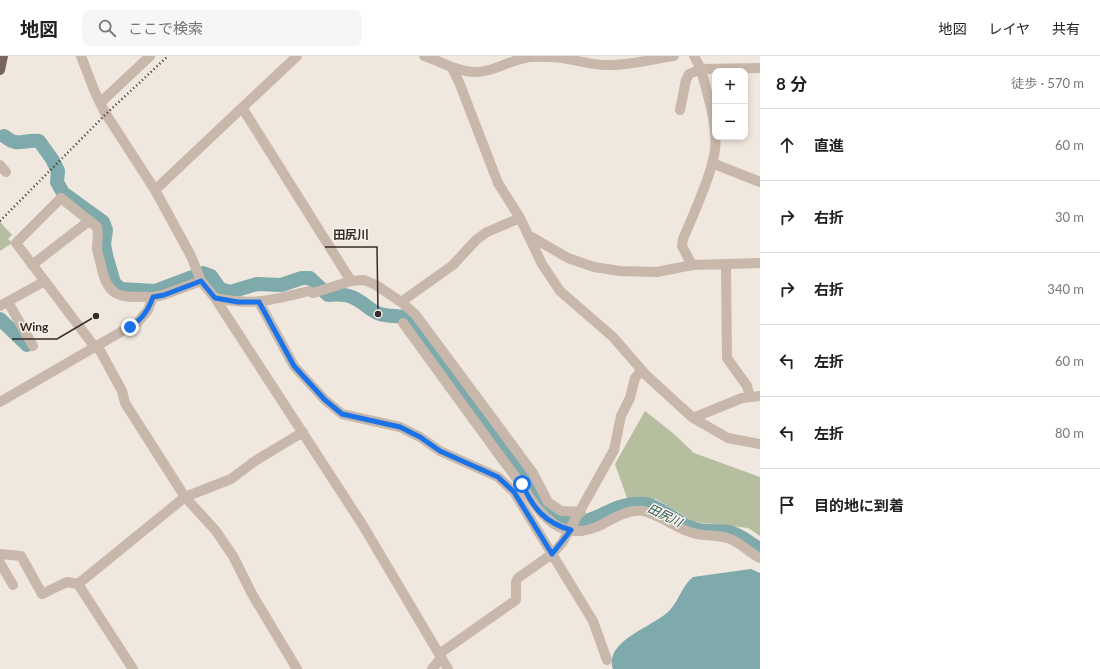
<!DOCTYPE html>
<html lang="ja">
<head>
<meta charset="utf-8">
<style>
  :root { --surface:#fff; --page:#f6f6f6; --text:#222; --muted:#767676; --line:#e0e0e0 }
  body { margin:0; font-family:Lato,"Noto Sans JP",sans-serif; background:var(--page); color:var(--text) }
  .controls { position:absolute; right:12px; top:12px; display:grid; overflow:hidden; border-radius:8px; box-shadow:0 2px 6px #0003 }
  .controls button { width:36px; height:36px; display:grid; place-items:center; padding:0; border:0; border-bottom:1px solid var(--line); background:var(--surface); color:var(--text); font:20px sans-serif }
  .stop { position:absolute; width:12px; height:12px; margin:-9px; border:3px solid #1a73e8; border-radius:50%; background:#fff }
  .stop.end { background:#1a73e8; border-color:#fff; box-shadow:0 1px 4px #0008 }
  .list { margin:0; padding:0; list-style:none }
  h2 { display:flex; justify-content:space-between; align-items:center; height:52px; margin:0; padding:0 16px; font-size:17px }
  h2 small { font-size:13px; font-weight:400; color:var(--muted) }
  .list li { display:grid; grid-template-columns:26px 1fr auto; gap:12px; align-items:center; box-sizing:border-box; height:72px; padding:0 16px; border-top:1px solid var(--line) }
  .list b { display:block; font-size:15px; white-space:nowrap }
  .list em { font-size:13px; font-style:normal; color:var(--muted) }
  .icon { flex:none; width:22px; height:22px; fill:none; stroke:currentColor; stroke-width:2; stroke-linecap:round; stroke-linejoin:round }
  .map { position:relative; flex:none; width:760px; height:613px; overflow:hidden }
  header { display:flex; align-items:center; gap:24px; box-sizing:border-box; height:56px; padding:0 20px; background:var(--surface); border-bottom:1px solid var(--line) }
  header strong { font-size:19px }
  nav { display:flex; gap:22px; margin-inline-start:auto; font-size:14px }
  .search { width:280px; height:36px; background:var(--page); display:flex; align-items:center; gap:10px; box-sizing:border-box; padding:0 14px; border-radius:8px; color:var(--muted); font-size:15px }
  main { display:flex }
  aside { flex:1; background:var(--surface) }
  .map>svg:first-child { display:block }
</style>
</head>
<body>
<header>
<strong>地図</strong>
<div class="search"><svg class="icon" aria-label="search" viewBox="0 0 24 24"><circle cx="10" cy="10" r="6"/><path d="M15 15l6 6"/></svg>ここで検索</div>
<nav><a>地図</a><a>レイヤ</a><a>共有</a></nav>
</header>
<main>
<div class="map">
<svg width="760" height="613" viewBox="0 0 760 613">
  <rect width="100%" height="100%" fill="#f0e7de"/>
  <path fill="#b5be9f" d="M0,166L12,179L8,183L12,187L0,195Z
    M645,355L674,378L694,397L760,421V480L748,472L695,466L656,443L627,442L615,408Z"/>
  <path fill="#7faaab" d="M751,513L760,517V613H613C604,584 654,571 670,554C679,544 682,530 693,521Z"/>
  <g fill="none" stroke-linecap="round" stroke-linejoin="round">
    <path stroke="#7faaab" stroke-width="14" d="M4,80C19,92 23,83 39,85L52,103L58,115L57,126L63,137L103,166L106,174L104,188L106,199L114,227L121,233L155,235L203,217L211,220L220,233L230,236L257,228L281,229L302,222H310L328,239C337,238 348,238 356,243C364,247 371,255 380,258C390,261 401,259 411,263L482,360L542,452C588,489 601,444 644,448C657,449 679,467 692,472C703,477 717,474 728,476C741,478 749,488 760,493
      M0,263L27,289"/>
    <path stroke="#c8b7ab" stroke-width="10" d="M81,0L94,34L104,55L155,134L191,200L201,225L215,242L362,468L448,613
      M424,0C440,5 455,15 473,16C491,17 508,5 525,2C533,0 542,1 550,1C571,1 589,10 610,9C631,9 653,3 674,0
      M694,0L701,13L760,12
      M452,12L459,26L498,127L520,162L542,208L560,235L613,281L646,319L693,362L728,382L760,388
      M100,47L150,0
      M243,53L351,225
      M680,54L686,24L689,18L701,13C707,38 718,68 715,94C712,118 693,159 683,183L682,190L692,209
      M712,107L760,126
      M0,109L6,116
      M155,134L297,0
      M530,180L568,202L594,211L620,215L657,216L692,209L760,207
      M726,208L727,302L747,330L750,341
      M32,209L89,165
      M215,242C254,250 271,244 309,235L313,237L351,225L364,224L376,229L401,246L453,209L476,184L487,176L520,162
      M8,246L33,290
      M259,246L294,310L325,344L342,358L400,371L420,381L440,395L498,421L514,436L593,565L607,604
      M401,246L415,258L533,417L548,446L561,455L581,456
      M0,250L45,225
      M403,267L505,407C531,437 549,494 601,469C614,462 628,453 643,455C659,458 677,473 693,477C705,481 718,478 730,483C741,487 749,497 760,502
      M97,289L122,335L125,347L185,441L216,475L233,500L252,538L297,613
      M94,290L16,187L61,142L97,171C99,178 97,185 97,193C98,200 101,207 102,214C110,246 125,240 153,241
      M0,346L138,266L148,254L153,241L163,239L201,225
      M693,362L742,342L760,340
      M0,498L21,500L42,538L67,526L78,528L133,613
      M0,507L13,529
      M78,528L185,441L231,423L255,405L303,376
      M439,598L516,544V526L518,522L552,498L562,487L614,394L621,360L630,342L635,322L641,315
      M432,613L441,602"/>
    <path stroke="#77645c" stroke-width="10" d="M0,14L3,0"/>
    <path stroke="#362d2a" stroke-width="2.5" stroke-dasharray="1 3" stroke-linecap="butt" d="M0,165L106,58L168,0"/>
  </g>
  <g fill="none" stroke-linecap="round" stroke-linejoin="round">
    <path stroke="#1a73e8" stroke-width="5" d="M130,271C142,263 148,255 153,241L164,239L201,225L215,242L238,246H259L294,310L325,344L342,358L400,371L420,381L440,395L498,421L514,436L552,498L571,474C545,467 533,452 522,428"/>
  </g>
  <g text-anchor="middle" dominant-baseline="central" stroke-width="3" stroke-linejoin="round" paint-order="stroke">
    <g font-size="12" font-style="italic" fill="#225254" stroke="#f8f2ea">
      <text transform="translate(665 459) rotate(26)">田尻川</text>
    </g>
  </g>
  <path fill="none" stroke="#362d2a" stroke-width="1.5" d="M378 258L377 191H325M96 260L57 283H12"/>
  <g fill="#362d2a" stroke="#f8f2ea" stroke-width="1.5">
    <circle cx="378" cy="258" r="4"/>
    <circle cx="96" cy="260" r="4"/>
  </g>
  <g font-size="12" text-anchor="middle" font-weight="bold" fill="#362d2a" stroke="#f8f2ea" stroke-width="3" stroke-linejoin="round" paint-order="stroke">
    <text x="351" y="183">田尻川</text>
    <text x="34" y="275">Wing</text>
  </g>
</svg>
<div class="controls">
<button>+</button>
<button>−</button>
</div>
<div class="stop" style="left:522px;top:428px"></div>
<div class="stop end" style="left:130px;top:271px"></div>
</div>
<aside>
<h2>8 分<small>徒歩 · 570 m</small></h2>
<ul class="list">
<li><svg class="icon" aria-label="ahead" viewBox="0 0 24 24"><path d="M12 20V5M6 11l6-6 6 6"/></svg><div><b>直進</b></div><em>60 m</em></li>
<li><svg class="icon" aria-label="right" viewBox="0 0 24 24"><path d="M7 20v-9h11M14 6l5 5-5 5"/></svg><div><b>右折</b></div><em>30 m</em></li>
<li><svg class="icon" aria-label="right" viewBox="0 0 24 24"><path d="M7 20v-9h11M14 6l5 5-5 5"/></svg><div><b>右折</b></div><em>340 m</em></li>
<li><svg class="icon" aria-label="left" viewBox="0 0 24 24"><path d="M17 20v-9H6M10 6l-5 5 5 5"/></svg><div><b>左折</b></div><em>60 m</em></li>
<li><svg class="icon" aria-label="left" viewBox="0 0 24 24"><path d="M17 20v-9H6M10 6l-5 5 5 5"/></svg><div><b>左折</b></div><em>80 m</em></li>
<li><svg class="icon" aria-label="arrive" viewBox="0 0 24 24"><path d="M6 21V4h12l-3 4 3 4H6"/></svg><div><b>目的地に到着</b></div></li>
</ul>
</aside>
</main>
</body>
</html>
